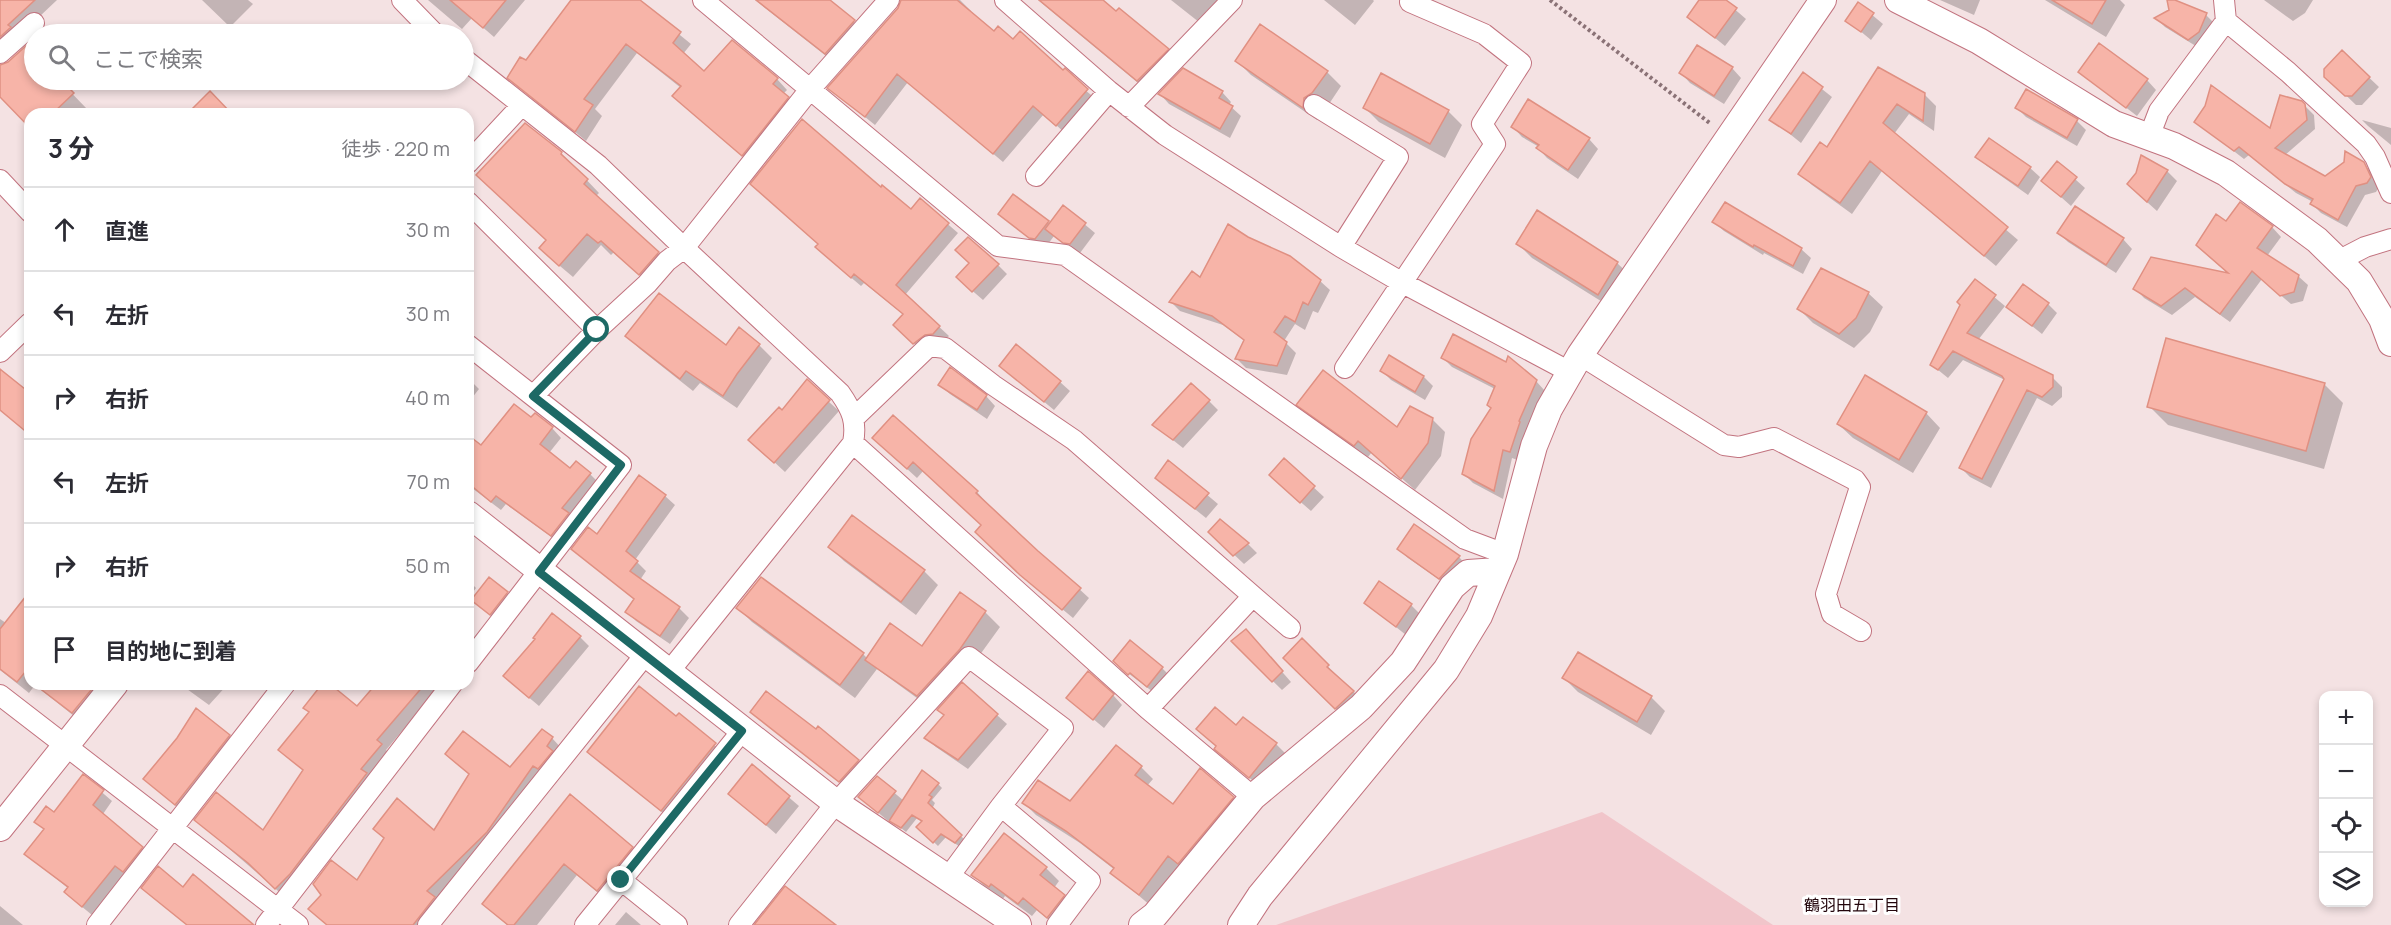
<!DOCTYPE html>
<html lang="ja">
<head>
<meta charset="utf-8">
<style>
  :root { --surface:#fff; --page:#f2f2f3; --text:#2b2b33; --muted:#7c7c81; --line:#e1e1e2 }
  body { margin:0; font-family:Manrope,"Noto Sans JP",sans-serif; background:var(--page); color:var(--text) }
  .controls { position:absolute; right:18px; bottom:18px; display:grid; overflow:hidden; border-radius:12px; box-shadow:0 3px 9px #0003 }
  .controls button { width:54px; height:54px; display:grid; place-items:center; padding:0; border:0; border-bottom:2px solid var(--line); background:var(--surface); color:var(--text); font:30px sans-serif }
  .stop { position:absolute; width:18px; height:18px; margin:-14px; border:4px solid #1d6965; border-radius:50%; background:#fff }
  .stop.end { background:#1d6965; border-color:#fff; box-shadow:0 2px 6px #0008 }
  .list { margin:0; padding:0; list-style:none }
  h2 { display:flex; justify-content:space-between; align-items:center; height:78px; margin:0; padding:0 24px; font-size:26px }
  h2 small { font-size:20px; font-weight:400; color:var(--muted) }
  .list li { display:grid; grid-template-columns:39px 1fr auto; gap:18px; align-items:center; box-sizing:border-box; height:84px; padding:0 24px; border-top:2px solid var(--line) }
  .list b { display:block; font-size:22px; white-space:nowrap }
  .list em { font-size:20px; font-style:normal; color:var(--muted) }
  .icon { flex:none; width:33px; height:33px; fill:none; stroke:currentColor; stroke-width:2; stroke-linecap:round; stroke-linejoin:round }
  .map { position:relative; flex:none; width:2391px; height:925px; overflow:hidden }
  .search { position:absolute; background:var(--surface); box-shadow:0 3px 9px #0003; left:24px; top:24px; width:450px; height:66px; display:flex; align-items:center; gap:15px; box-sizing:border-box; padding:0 21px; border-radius:33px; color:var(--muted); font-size:22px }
  .panel { position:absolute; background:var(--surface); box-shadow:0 3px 9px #0003; left:24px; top:108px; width:450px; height:582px; border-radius:18px }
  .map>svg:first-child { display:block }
</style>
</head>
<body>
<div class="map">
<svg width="2391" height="925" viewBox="0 0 2391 925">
  <rect width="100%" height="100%" fill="#f4e2e3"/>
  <path fill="#f1c5ca" d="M1602,812L1773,925H1276Z"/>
  <path fill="#0003" d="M0,0H57L0,54Z
    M202,0H248L253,4L230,27Z
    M428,0H525L494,37L472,18L462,29Z
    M570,0H637L691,44L683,54L705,73L777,79L787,90L783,94L798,108L753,165L685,106L681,88L637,53L595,109L602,116L586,141L509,77L526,62L572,2Z
    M755,0H828L869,35L840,67Z
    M902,0H960L971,11L970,12L994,33L1063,72L1096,99L1066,134L1044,114L1003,162L908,82L875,125L829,88L899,9Z
    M1038,0H1101L1168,50L1179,61L1149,92Z
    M1171,0H1218L1227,8L1209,30Z
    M1324,0H1373L1374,1L1355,25Z
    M1701,0H1724L1746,19L1725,46L1689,17Z
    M1940,0H1980L1974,15Z
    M2045,0H2120L2125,5L2106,37Z
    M2169,0L2206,15L2215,24L2199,48L2165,27L2156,18L2170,10Z
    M2264,0H2313L2305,13L2293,21Z
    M1859,4L1883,24L1871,40L1847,20Z
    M27,47L34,54V80H59L87,109L81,114H30V126L0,95V80Z
    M2342,52L2379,87L2362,105H2356L2326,76Z
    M1237,61L1327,72L1341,86L1327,107L1318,113L1317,120L1251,75Z
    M1732,68L1741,78L1724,104L1690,83L1681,73Z
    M1879,69L1924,94L1936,106L1934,131L1909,114L1894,134L2018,240L1996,266L1882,171L1852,214L1812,185L1800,174L1827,149Z
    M2080,72L2147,80L2156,90L2137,116Z
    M1803,74L1832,97L1801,143L1771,119Z
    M1222,92L1231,102L1229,105L1241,116L1230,138L1169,104L1160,94Z
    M2301,102L2314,115L2315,129L2285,155L2325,178L2363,163L2372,173L2379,187L2376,192L2365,195L2347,227L2321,213L2312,204L2313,202L2296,193L2249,155L2244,159L2196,122L2271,131Z
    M1365,108L1448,111L1462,125L1445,158L1379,122Z
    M2017,108L2077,121L2086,130L2077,146L2026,117Z
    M2362,120L2391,128V145L2368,126Z
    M1513,127L1589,139L1598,149L1578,179L1547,158L1538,148L1539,147L1522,137Z
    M1989,140L2030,168L2040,177L2028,195L1987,166L1977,157Z
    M561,153L599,193L596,196L671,266L652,286L614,252L611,255L601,245L573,277L554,261L548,240L491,187Z
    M2142,157L2167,171L2177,181L2157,211L2138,194V174Z
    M2057,163L2085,188L2071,206L2043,181Z
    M881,189L911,211L920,200L958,233L905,295L949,336L942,343L924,353L895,325L904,315L864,283L861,286L827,257Z
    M1064,207L1095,233L1080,253L1074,252L1054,236L1045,248L1040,247L1000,214L1048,222L1050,225Z
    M1714,222L1801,249L1811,258L1803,274L1764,253L1763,255L1724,231Z
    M2227,223L2272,227L2281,237L2267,256L2298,276L2308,285L2303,301L2291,304L2262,279L2230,322L2195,297L2172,315L2144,298L2135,288L2231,276L2207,255Z
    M2059,233L2123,239L2132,249L2116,273L2068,242Z
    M1247,238L1320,281L1330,290L1318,313L1313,311L1305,330L1295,324L1284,341L1296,353L1287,375L1246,368L1237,359L1245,341L1223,325L1180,311L1171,302Z
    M1518,244L1617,263L1632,277L1612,308L1532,258Z
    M971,264L998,265L1007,274L983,300L968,287Z
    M1975,281L2005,306L1978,340L2052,377L2062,387V397L2052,406L2037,398L1991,488L1970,477L1961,468L2005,380L1963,360L1948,378L1932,365Z
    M1868,293L1883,307L1870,332L1854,348L1813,323L1799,309Z
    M2048,304L2057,313L2042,334L2008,307Z
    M627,336L726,347L759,345L772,358L737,408L700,383L693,391L640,349Z
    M1390,357L1424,377L1433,386L1425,400L1391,380L1382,371Z
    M1443,358L1536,381L1545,391L1520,461L1512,458L1503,499L1473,483L1464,474L1492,409L1495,389L1452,367Z
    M1001,366L1060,382L1070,391L1054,410Z
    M468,378L479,389L468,403Z
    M807,382L839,411L785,472L760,449L782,412Z
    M2324,384L2343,403L2324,469L2168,425L2149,406Z
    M940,385L986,396L995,406L987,419L950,394Z
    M1209,401L1218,410L1183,448L1154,425Z
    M1298,405L1397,429L1432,419L1445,432L1441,456L1415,490L1372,452L1368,457L1311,417Z
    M1926,413L1940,428L1913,473L1853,438L1838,424Z
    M893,417L977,492L986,502L985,503L1089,598L1073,618L1032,584L983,525L924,470L917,478L883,447Z
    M532,420L552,428L561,438L549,453L571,470L590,474L599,483L561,544L506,504L501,510L468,485V437L481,447Z
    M1284,460L1324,497L1311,511L1280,484Z
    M1168,462L1218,504L1206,518L1156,478Z
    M665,496L675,505L635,560L646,571L640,580L679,608L689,618L670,644L636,621L627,611L635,600L573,549Z
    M1210,532L1248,544L1257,553L1244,564Z
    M830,547L924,571L938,585L916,615L844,561Z
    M1399,549L1459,557L1468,567L1450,587L1408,558Z
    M468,580L476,588L468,599Z
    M1379,583L1411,605L1421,615L1406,635L1366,603Z
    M507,593L516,603L500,624L473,600Z
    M30,594V684H116L84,724L35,685L29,693L0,670V619L6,623Z
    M960,595L985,612L1000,627L974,663L932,709L877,669L855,698L752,622L738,608L863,654L868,659L923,648Z
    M580,637L589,646L539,706L514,685Z
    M1255,641L1291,682L1282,690L1233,642Z
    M1302,641L1363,701L1345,718L1285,658Z
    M1162,668L1171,677L1157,695L1124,670Z
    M1564,678L1651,697L1665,711L1651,735L1578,692Z
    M180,684H228L209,705Z
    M324,684H327L357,708L378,684H456L434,693L386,750L390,754L285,897L196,820L263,833L304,771L280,750L310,713Z
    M962,684L1007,724L968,769L936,747L926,738L945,716Z
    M1113,695L1122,705L1104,728L1068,698Z
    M752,711L858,761L867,771L850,790Z
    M679,715L727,756L674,822L589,752L677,718Z
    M1236,727L1276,744L1285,753L1259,786L1226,758Z
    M229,736L239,745L185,814L145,779Z
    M552,738L563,750L433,925H327L310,909L434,832L470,775L447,754L510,769Z
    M752,766L799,806L776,834L730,794Z
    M1141,767L1153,779L1147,786L1174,806L1233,798L1245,810L1151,906L1112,873L1115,870L1080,843L1036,815L1024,803H1070Z
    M83,776L112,801L103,814L151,857L125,874L92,915L75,901L69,889L26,854L45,830L36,822L55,814Z
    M877,778L904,801L938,784L942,788L932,800L935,803L932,809L965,840L960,847L946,837L938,846L918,827L923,822L917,818L906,832L890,819L888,821L860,797Z
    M570,796L644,861L610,903L577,875L537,925H507L484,904Z
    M1046,868L1059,881L1054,888L1077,909L1055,925L1037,910L1032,916L1005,896L1003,899L986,888L973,875Z
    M0,906L23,925H0Z
    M626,912L641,925H615Z"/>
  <path fill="#f7b4a8" stroke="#e09082" stroke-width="1.5" d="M0,0H35L8,25L11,27L0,37Z
    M450,0H506L483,28Z
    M571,0H640L681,32L673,43L704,71L732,40L778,78L773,84L789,97L742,156L672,96L681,86L626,44L584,99L593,105L575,132L507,78L520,57L526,60Z
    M756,0H830L855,20L825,54Z
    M901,0H957L994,31L998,26L1013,39L1020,31L1063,70L1065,68L1088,89L1056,126L1033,106L993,154L897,74L865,117L827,88L898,8Z
    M1039,0H1103L1116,11L1119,8L1169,49L1137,81Z
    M1699,0H1726L1737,8L1715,38L1687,17Z
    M2052,0H2106L2092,24Z
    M2167,0H2175L2207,13L2199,32L2188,40L2154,18L2169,10Z
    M1858,2L1874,13L1861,32L1845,21Z
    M1260,24L1328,71L1312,93L1304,98L1303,108L1235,61Z
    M2099,43L2148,79L2126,108L2078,72Z
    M27,45L34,52V80H61L74,93L52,114H30V128L0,97V65L8,62Z
    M1697,45L1733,67L1714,96L1679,73Z
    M2342,50L2370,77L2352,96H2345L2324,77V69Z
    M1878,67L1925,93L1923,121L1897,104L1883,123L2008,227L1984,256L1870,161L1840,203L1798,174L1820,142L1827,147Z
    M1183,68L1223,91L1219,98L1233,106L1220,129L1158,94Z
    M1803,72L1823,87L1791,134L1769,120Z
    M1381,73L1449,110L1430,144L1363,108Z
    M2211,85L2270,128L2280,95L2302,101L2305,104L2307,120L2275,148L2325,176L2344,162L2345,151L2364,162L2371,177L2367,183L2356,186L2338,220L2310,204L2313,199L2285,184L2239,147L2234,151L2194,122L2205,106Z
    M2026,89L2078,119L2067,138L2015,108Z
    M210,91L232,114H187Z
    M1528,99L1590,138L1568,170L1536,148L1539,145L1511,127Z
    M802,119L881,187L882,185L911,209L920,198L949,223L896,285L940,326L933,334L925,335L913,344L893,325L903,314L854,274L851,278L815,247L818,244L750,184Z
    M525,123L562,152L561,154L588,179L584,184L659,252L639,275L601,241L598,243L587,234L559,266L539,248L546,240L476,175Z
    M1989,138L2031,167L2018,186L1975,157Z
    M2141,155L2168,170L2147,202L2127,184L2136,173Z
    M2057,161L2077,177L2061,197L2041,181Z
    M1013,194L1049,221L1035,239L1029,238L998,214Z
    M1725,202L1802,248L1793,266L1754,245L1753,247L1712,222Z
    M2240,202L2273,226L2257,248L2299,275L2294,292L2280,296L2252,271L2220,314L2185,288L2161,306L2133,289L2151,257L2228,273L2196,245L2216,214L2226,221Z
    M1063,205L1086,223L1070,244L1063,243L1045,229Z
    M2075,206L2124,238L2106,265L2057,233Z
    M1537,210L1618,262L1598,295L1516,244Z
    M1228,224L1248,237L1290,256L1321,280L1308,305L1303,302L1295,322L1285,316L1274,332L1287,342L1277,366L1235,359L1244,340L1212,316L1169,302L1192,271L1200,277Z
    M968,237L999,264L972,292L956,277L969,263L955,250Z
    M1821,268L1869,292L1856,318L1839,334L1797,309Z
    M1975,279L1996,295L1967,333L2053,375V387L2042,397L2027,390L1982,479L1959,468L2004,379L2002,376L1953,351L1938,370L1930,365L1960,305L1957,302Z
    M2023,284L2049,303L2032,326L2006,307Z
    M659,293L726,345L739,327L760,344L737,374L723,396L686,371L680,379L625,336Z
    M1453,334L1506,362L1508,356L1537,380L1519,421L1520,422L1510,452L1503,450L1494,491L1462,474L1471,439L1491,408L1487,405L1495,386L1441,358Z
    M2166,338L2325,383L2306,451L2147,407Z
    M1016,344L1061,381L1044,402L999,366Z
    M1389,355L1424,376L1415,392L1380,371Z
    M950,367L987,395L977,410L938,385Z
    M0,369L30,393V435L0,410Z
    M1323,370L1397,427L1410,406L1433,418L1428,443L1401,479L1358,441L1354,446L1296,405Z
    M1865,375L1927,412L1899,460L1837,424Z
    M807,379L830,400L774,463L748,440L779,407L782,410Z
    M1191,383L1210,400L1173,440L1152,425Z
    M514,404L531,417L535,413L553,427L540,444L570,468L576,461L591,473L562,508L569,513L551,536L496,496L491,502L468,483V435L481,445Z
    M893,415L978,491L976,493L1038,551L1081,588L1062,610L1020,575L975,532L981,525L913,462L907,469L872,438Z
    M1284,458L1315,486L1300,503L1269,475Z
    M1168,460L1209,493L1195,509L1155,478Z
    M639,475L666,495L626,551L638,561L630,571L680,607L660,636L625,612L634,599L571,549L588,527L597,534Z
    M852,515L925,570L901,602L828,547Z
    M1220,519L1249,543L1233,556L1208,532Z
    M1414,524L1460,556L1439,579L1397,549Z
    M489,577L508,592L490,615L471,600Z
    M761,577L864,653L840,685L736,608Z
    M1379,581L1412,604L1396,627L1364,603Z
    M30,591V666L17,682L0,669V629Z
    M960,592L986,611L960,649L917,696L865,660L890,623L922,646Z
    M552,613L581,636L529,698L503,676L535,639L533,638Z
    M1246,629L1283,671L1272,682L1231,641Z
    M1302,638L1329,665L1327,667L1354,691L1335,709L1283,658Z
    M1130,640L1163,667L1147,687L1130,673L1128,675L1113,661Z
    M1578,652L1652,696L1637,722L1562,678Z
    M1088,671L1114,694L1093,720L1066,698Z
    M962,682L998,714L958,760L924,738L944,715L937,710Z
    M34,684H96L72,713Z
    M322,684H330L357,706L376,684H425L377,740L382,744L361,769L367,773L290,874L275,889L248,863L194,820L216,792L263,830L303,770L278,750L309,712L303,708Z
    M639,686L676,716L679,713L716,743L661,811L587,752Z
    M766,691L816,729L818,726L859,760L839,782L750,712Z
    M1215,707L1236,725L1243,717L1277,743L1249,778L1214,749L1216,746L1196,729Z
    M196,708L230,735L175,805L143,779L177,738Z
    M542,729L553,737L547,746L553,751L538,769L533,766L487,832L427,891L435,897L413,925H327L308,909L321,895L313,884L331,860L357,880L384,838L373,829L397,798L434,830L469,774L445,754L463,731L510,767Z
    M1116,745L1142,766L1135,775L1173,804L1200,768L1234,797L1178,864L1168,856L1139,895L1110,873L1114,868L1066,831L1022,803L1038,780L1070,801Z
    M752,764L790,796L766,825L728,794Z
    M922,770L939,783L929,795L932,797L928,803L962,835L955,843L941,834L933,843L916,827L922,821L912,815L901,828L889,821Z
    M83,774L104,790L93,805L143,847L123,872L115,866L82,907L64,892L68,887L24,854L44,829L34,822L46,806L54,812Z
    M877,776L896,791L878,813L858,797Z
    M570,794L633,847L597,891L564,864L514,925H508L482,904Z
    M1004,833L1047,867L1040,875L1065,895L1047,918L1023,898L1018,904L991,884L989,887L971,875Z
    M158,866L183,887L193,874L254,925H187L141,888Z
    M785,886L836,925H754Z"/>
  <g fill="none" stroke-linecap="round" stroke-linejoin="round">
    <g stroke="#c2737f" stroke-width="22">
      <path id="minor" d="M402,0L435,34
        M703,0L998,246L1065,255L1465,539L1505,554
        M1005,0L1109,91L1165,135L1341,247L1401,282L1570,372
        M2224,0L2226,21
        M0,53L34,23
        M464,59L598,165L684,248L840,393C852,410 857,422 853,443L668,673
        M1314,105L1398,157L1341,247
        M1129,107L1232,0
        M2149,137L2159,111L2226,21L2288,72L2366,144L2375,157L2391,193
        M468,163L521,106
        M1036,176L1109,91
        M0,180L30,212
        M468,202L597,330
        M2338,261L2365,247L2391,239
        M468,345L533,396L597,330L647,284L667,261L684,248L811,88L889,0
        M0,352L30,323
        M1580,355L1724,445L1739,447L1774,438L1855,480L1860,487L1826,594L1832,614L1861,631
        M1345,368L1495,144L1482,124L1521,63L1484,34L1410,2
        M854,418L929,346L945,348L993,385L1074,440L1253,596
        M853,443L1148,709L1253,797
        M468,663L621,465L533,396
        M0,695L298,925
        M1148,709L1253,596L1290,628
        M947,879L1001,806L1090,881L1057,925
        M621,880L677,925
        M97,925L285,684
        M266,925L452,684
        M428,925L645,655
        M585,925L742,731
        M739,925L836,803L969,657L1063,728L1001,806"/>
    </g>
    <g stroke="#c2737f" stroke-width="28">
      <path id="tertiary" d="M1898,0L1979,41L2114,124L2174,146L2226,173L2317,240L2359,281L2382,319L2391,343
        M468,514L836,803L1018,925
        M0,828L115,684
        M1142,925L1155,915L1253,797L1361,707L1403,662L1452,587L1468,573L1498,571
        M1241,925L1260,896L1446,670L1479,616L1505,554L1534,446L1549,409L1580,355L1823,0"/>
    </g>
    <path stroke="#8a7276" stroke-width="4" stroke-dasharray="3 3" stroke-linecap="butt" d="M1550,0L1711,124"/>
    <use href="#minor" stroke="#fff" stroke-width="20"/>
    <use href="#tertiary" stroke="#fff" stroke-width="26"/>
  </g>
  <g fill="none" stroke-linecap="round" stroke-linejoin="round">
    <path stroke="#1d6965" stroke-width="8" d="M597,330L533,396L621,465L539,572L742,731L621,880"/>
  </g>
  <g text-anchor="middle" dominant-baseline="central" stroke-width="6" stroke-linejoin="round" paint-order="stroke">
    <g font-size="16" fill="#23060c" stroke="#fff">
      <text x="1852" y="905">鶴羽田五丁目</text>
    </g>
  </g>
</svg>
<div class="controls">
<button>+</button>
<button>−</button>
<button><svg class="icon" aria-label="locate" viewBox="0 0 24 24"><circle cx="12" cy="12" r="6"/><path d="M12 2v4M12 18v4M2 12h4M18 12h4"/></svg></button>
<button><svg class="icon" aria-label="layers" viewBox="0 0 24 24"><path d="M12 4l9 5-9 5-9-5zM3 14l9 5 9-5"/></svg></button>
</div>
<div class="stop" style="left:597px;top:330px"></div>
<div class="stop end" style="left:621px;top:880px"></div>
<div class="search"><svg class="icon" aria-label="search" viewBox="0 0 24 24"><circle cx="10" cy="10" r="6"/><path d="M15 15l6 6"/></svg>ここで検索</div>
<section class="panel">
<h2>3 分<small>徒歩 · 220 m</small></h2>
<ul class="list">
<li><svg class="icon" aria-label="ahead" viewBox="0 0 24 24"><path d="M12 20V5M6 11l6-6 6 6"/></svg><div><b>直進</b></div><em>30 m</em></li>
<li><svg class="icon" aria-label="left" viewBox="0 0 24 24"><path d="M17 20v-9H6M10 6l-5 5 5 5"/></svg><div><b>左折</b></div><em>30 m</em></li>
<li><svg class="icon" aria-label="right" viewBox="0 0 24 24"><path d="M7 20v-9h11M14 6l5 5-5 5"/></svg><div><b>右折</b></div><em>40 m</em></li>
<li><svg class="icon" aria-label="left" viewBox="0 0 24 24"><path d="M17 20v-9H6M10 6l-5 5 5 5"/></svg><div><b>左折</b></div><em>70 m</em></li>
<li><svg class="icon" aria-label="right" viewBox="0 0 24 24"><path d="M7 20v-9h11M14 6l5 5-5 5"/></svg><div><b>右折</b></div><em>50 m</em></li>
<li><svg class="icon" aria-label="arrive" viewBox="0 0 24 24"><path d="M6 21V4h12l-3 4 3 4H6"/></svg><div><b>目的地に到着</b></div></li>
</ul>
</section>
</div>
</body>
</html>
